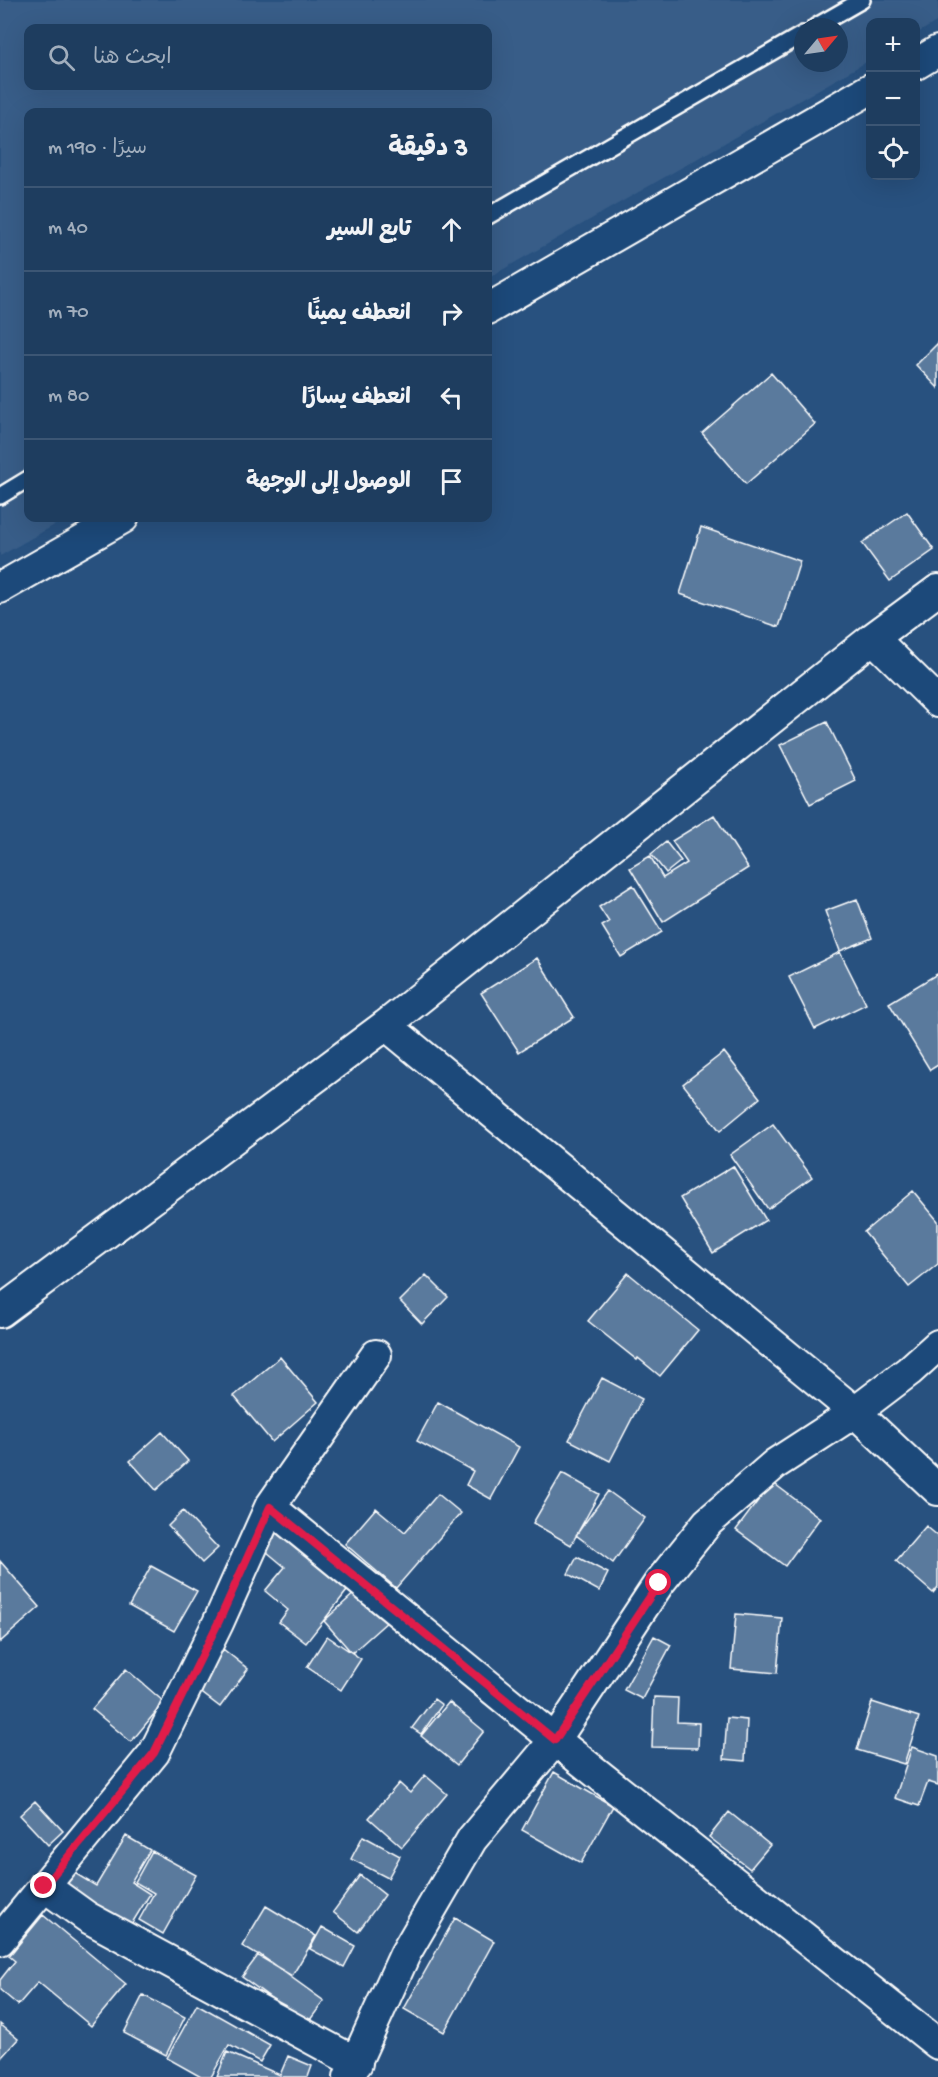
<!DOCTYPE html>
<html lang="ar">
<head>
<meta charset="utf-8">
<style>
  :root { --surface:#1e3d5f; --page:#264465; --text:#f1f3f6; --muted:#a1aebd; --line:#3c5674 }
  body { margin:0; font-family:"Gochi Hand","Playpen Sans Arabic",sans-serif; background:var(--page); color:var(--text); direction:rtl }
  .controls { position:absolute; right:18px; top:18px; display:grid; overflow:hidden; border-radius:12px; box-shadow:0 6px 24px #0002 }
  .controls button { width:54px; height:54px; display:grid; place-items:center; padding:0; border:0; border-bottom:2px solid var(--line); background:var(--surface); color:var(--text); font:30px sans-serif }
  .compass { position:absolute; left:794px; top:18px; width:54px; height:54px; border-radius:50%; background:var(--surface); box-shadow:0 6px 24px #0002; rotate:61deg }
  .stop { position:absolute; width:18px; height:18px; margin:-14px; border:4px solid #e11d48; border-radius:50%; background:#fff }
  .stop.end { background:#e11d48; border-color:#fff; box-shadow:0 2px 6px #0008 }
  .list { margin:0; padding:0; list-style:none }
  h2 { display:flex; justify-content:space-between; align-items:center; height:78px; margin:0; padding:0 24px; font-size:26px }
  h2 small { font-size:20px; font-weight:400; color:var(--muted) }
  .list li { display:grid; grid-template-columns:39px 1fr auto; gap:18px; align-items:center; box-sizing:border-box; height:84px; padding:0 24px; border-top:2px solid var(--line) }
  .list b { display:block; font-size:22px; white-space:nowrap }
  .list em { font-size:20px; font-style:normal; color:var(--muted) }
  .icon { flex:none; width:33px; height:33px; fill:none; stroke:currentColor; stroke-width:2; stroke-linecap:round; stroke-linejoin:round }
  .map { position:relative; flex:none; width:938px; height:2077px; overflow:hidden; direction:ltr }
  .search { position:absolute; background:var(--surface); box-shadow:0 6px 24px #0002; left:24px; top:24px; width:468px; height:66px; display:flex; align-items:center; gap:15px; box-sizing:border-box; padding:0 21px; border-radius:12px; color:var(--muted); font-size:22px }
  .panel { position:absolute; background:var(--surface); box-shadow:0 6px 24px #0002; left:24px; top:108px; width:468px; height:414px; border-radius:12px; direction:rtl }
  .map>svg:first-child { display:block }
</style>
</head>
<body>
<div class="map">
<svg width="938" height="2077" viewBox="0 0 938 2077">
  <rect width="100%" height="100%" fill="#28517f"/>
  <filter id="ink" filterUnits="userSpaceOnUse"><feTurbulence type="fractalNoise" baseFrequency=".0167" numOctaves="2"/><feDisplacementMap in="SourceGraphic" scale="12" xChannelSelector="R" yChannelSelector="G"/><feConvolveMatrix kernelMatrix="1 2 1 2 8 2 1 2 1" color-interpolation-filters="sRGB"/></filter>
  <g filter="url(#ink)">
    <path fill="#375d88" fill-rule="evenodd" d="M0,0H938V21L916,34V22H870V60L488,278V112H28V518H67L0,556ZM803,27H839V63H803ZM28,28H488V86H28Z"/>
    <path fill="#5a7a9d" stroke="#fff" stroke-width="1.5" d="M938,343V388L916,365Z
      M771,373L815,424L746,484L702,433Z
      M907,512L934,550L890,581L862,543Z
      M701,527L800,561L779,627L680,594Z
      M827,722L856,781L810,804L780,745Z
      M714,815L748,868L663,922L630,868L650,856L663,878L687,863L672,841Z
      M666,842L681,861L666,873L651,854Z
      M633,885L662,932L621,957L602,926L609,922L599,907Z
      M857,899L872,938L840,951L825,911Z
      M840,952L866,1004L815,1029L789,977Z
      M537,958L574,1017L519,1052L481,993Z
      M937,974L938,1065L930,1070L889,1003Z
      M724,1052L760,1098L720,1131L683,1084Z
      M773,1124L812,1177L768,1209L730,1155Z
      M733,1166L766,1220L713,1253L680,1198Z
      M913,1191L938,1221V1264L909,1287L864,1232Z
      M628,1273L698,1330L660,1376L638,1358L637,1360L588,1321Z
      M426,1275L448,1297L422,1324L400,1301Z
      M280,1357L318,1402L272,1442L234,1396Z
      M602,1378L642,1399L610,1461L569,1440Z
      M438,1402L519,1447L491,1499L466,1485L473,1471L417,1441Z
      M162,1432L188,1461L156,1490L130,1461Z
      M562,1473L599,1494L571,1545L533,1523Z
      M772,1482L820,1518L785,1566L736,1530Z
      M608,1491L645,1518L613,1563L576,1535Z
      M438,1494L461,1513L396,1588L345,1544L376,1508L405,1532Z
      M183,1511L218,1548L202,1563L168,1526Z
      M926,1526L938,1536V1587L933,1593L896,1561Z
      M276,1528L350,1587L306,1643L279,1622L288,1610L265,1591L285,1567L261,1547Z
      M577,1557L608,1573L599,1591L568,1574Z
      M0,1561L40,1607L0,1642Z
      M151,1566L197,1591L174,1631L129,1606Z
      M359,1589L388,1621L352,1653L324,1621Z
      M736,1614L782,1618L777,1673L731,1669Z
      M327,1636L361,1659L341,1690L307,1667Z
      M654,1636L671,1645L642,1699L624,1690Z
      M223,1649L248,1669L220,1707L194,1687Z
      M126,1669L164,1702L131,1742L92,1709Z
      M654,1697L678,1698L677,1722L699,1723L698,1748L652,1747Z
      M434,1699L442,1705L421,1734L412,1728Z
      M449,1702L484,1731L457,1765L421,1736Z
      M872,1702L919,1717L904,1764L857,1750Z
      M727,1718L747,1720L745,1761L724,1759Z
      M912,1747L938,1756V1785L928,1782L919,1806L895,1798Z
      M554,1772L613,1806L581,1863L522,1830Z
      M425,1775L447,1794L402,1847L369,1818L399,1783L410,1793Z
      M35,1801L63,1831L48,1845L20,1815Z
      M729,1812L770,1845L750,1869L709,1837Z
      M126,1836L150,1850L131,1882L150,1894L129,1928L59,1885L68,1869L96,1886Z
      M363,1836L400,1856L388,1878L351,1859Z
      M152,1851L196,1875L163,1934L139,1920L154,1893L135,1882Z
      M360,1875L385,1895L358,1932L333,1912Z
      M266,1906L316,1936L292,1976L242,1946Z
      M43,1915L126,1984L91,2026L38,1982L18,2005L0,1990V1980L15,1961L9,1956Z
      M455,1918L494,1941L444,2032L404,2009Z
      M322,1927L355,1946L344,1967L310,1949Z
      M259,1954L324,2001L307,2024L242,1977Z
      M143,1995L185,2017L166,2055L124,2033Z
      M197,2004L270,2045L260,2062L229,2045L211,2077H201L167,2058Z
      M0,2024L18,2039L0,2059Z
      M227,2052L280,2075L288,2056L312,2066L308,2077H217Z"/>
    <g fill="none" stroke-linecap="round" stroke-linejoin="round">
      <g stroke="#fff" stroke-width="20">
        <path id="service" d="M815,27L862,0
          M488,216L803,34
          M0,496L28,479"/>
      </g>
      <g stroke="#fff" stroke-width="34">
        <path id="minor" d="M916,64L938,51
          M488,309L870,89
          M0,588L123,518
          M873,638L938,702
          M386,1025L855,1412L938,1490
          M0,1312L386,1025L873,638L938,590
          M270,1507L555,1740L938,2044
          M44,1886L87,1917L357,2063
          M0,1940L154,1753L218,1623L270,1507L376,1355
          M349,2077L405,1954L472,1839L555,1740L659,1583L708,1522L775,1464L855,1412L909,1371L938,1345"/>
      </g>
      <use href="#service" stroke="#1f4a7a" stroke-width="15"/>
      <use href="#minor" stroke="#1f4a7a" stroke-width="30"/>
    </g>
  </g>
  <g fill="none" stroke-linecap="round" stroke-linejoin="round" filter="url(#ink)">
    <path stroke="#e11d48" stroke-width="8" d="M44,1886L154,1753L218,1623L270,1507L555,1740L659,1583"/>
  </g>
</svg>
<div class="controls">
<button>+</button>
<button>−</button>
<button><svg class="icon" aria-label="locate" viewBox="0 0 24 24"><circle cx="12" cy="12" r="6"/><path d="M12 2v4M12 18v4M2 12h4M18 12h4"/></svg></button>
</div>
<svg class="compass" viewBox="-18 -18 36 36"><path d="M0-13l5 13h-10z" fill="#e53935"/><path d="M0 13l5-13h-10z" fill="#a1aebd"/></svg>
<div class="stop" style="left:659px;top:1583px"></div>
<div class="stop end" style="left:44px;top:1886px"></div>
<div class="search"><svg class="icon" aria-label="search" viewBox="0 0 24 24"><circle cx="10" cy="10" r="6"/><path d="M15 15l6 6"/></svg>ابحث هنا</div>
<section class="panel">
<h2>3 دقيقة<small>سيرًا · 190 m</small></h2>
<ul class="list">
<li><svg class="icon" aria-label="ahead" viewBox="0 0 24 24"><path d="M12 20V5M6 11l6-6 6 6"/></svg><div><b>تابع السير</b></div><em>40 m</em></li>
<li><svg class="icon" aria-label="right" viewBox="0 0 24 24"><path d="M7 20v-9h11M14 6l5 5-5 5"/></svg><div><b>انعطف يمينًا</b></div><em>70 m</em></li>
<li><svg class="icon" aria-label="left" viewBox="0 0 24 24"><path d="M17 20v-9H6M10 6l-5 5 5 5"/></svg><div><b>انعطف يسارًا</b></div><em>80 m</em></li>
<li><svg class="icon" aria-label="arrive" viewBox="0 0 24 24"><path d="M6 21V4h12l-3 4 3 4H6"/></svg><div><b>الوصول إلى الوجهة</b></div></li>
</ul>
</section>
</div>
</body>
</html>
